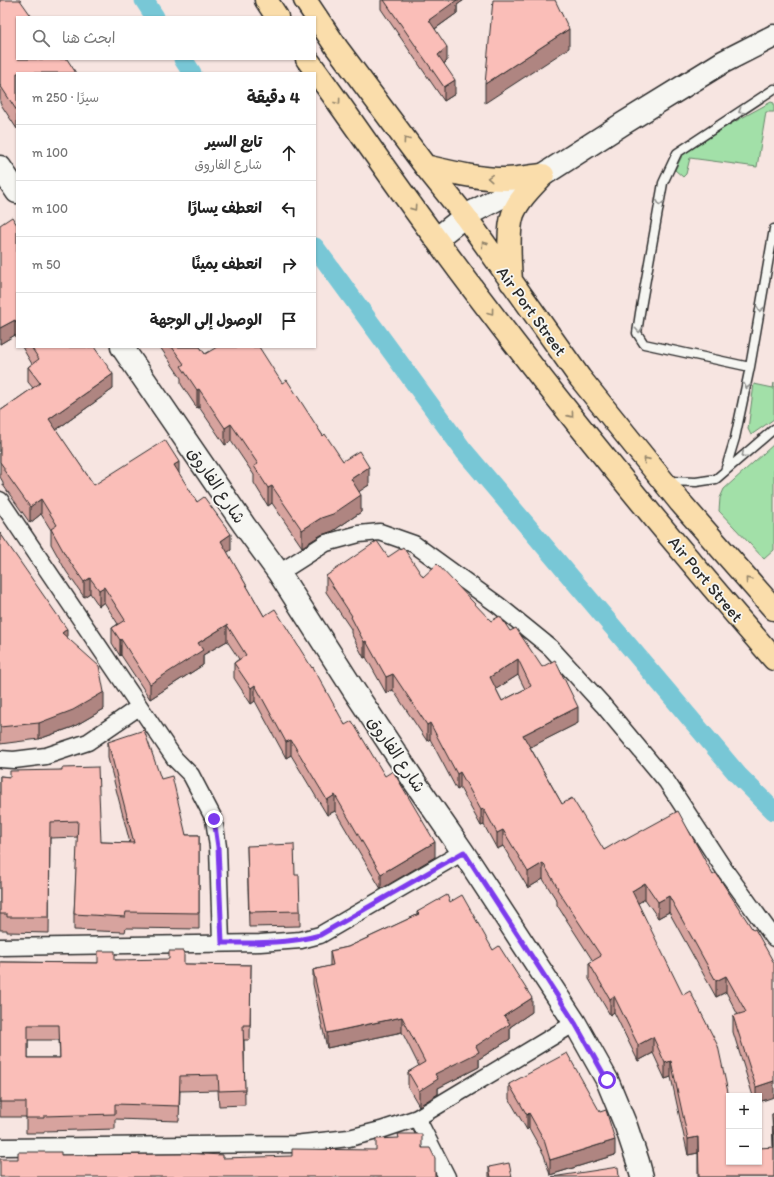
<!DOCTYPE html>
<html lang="ar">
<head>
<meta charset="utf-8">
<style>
  :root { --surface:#fff; --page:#f6f6f6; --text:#222; --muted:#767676; --line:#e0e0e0 }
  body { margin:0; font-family:Itim,"Playpen Sans Arabic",sans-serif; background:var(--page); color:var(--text); direction:rtl }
  .controls { position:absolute; right:12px; bottom:12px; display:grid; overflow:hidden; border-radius:0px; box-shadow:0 1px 3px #0004 }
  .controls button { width:36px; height:36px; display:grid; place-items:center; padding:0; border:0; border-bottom:1px solid var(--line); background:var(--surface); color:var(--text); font:20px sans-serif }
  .stop { position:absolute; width:12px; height:12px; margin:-9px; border:3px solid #7c3aed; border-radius:50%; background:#fff }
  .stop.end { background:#7c3aed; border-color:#fff; box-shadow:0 1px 4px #0008 }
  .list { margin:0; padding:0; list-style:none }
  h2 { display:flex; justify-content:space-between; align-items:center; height:52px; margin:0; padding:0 16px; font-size:17px }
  h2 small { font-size:13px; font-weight:400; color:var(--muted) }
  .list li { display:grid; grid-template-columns:26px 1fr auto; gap:12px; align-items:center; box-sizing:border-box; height:56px; padding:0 16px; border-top:1px solid var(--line) }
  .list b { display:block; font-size:15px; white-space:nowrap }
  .list p { margin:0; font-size:13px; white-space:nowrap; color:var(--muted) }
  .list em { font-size:13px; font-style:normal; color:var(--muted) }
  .icon { flex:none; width:22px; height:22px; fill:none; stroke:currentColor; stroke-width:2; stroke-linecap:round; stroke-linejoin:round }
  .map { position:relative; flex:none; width:774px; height:1177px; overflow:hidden; direction:ltr }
  .search { position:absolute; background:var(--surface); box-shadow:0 1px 3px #0004; left:16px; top:16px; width:300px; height:44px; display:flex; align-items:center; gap:10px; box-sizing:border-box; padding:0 14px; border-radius:0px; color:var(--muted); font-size:15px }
  .panel { position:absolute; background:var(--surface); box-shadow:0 1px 3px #0004; left:16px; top:72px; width:300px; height:276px; border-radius:0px; direction:rtl }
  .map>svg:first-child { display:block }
</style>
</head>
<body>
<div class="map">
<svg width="774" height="1177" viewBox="0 0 774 1177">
  <rect width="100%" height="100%" fill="#f7e5e1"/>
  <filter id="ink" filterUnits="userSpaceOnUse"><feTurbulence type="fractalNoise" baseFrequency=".025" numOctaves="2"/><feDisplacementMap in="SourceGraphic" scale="8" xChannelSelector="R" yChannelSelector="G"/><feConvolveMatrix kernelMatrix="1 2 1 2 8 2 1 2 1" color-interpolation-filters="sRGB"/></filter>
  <g filter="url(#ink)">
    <path fill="#a2e0a8" stroke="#66866a" d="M771,102L774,103V112H766L757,167L690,158L686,174L683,177L675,170L682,156L692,145Z
      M774,383V419L751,435L748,429L754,384L773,388Z
      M774,444V550L764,559L719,511L720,498L724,489Z"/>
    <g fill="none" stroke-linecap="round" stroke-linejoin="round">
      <path stroke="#78c7d6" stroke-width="19" d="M144,0L155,17
        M183,59L192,73
        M315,247L464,451L738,775L774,811"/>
      <g stroke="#2b2b2b" stroke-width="11">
        <path id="service" d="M750,367L774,229
          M725,471L735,438L750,367L644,344L637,333L640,313L663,183L677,153L774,89
          M667,481L696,482L716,479L774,429"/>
      </g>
      <g stroke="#2b2b2b" stroke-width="19">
        <path id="minor" d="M0,500L175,759L191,775L214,819L218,847L221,943
          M279,573L326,543L359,534L380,532L414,544L498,605L551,648L603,705L667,782L724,869L774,938
          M0,759L14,760L46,756L88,742L139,707
          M0,947L260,943L301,940L320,935L463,852
          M417,1118L447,1177
          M0,1147L294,1144L349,1138L381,1130L417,1118L575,1023"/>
      </g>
      <g stroke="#2b2b2b" stroke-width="25">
        <path id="secondary" d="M0,167L17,192
          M436,239L465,216L543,175L624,123L723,62L774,36
          M122,347L244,525L279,573L355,692L414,781L463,852L575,1023L607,1080L626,1126L638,1162L642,1177"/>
      </g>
      <g stroke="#2b2b2b" stroke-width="25">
        <path id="primary" d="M266,0L277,17
          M305,0L337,48L425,166L465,216L580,378L680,502L774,609
          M307,59C351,119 392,180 436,239C542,384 656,523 774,659
          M425,166C451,172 478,179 505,179C517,179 530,176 543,175
          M511,282C510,263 507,231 513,214C519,199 532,187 543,175"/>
      </g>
      <use href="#service" stroke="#f6f6f2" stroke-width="8"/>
      <use href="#minor" stroke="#f6f6f2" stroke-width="16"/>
      <use href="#secondary" stroke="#f6f6f2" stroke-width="22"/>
      <use href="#primary" stroke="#faddab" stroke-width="22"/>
    </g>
    <path fill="#d7a39e" stroke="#2b2b2b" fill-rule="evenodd" d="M0,0L17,73V129L0,103Z
      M381,0H464L457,5V13L435,29L447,61L444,64L455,94L444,101L381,9Z
      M17,225V339L15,335L0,344Z
      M22,347H94L113,389L56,430L94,485L179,474L197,502L231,550L227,552L264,616L345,725L435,857L381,889L335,811L327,815L291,755L286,758L255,701L251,704L234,678V663L239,659L227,641L203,655V665L150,699L121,655L120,656L112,643V628L118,624L104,602L99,606L90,593L84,597L66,571L51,544V530L41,514L30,523L3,485V482L0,477V411L33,388L28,382V367L32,364Z
      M160,347H200L205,354L282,383L343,461L369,485L359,491L361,512L333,531L321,535L302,547L272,503L268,506L254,483V475L231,441L225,445L199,407L197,408L181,384V378Z
      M0,533L67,637L104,709L73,727L39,739L0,744Z
      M388,557L423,577L491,621L510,631L578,723L530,747L562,804L604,850L625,840L713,875L753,930L759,1096H753L733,1032V1016L738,1015L726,992L716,997L669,912L658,918L645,899L638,903L729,1162L773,1147L772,1114H774V1177H698V1153L688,1155L671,1077L665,1079L653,1053L638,1061L614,1012L610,1015L589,979V963L593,961L557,905V901L543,879L528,888L503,846L497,849L484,825L481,826L460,788L457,790L430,739L427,741L393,690L386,693L366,657L364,658L351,633V629L326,592V576ZM518,675L525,689L502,701L496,689Z
      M108,742L161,779L186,835H199V929L126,928L125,932L74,930V914L78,837L50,838L49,933L7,932V930H0V776L10,777L62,770L101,842L130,843L108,758Z
      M247,846L295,875L300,911V926L249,927Z
      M450,902L493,950L532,1012L510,1027V1039L479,1059V1067L438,1088V1094L419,1106L408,1087V1072L419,1066L402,1032L327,1048L313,984V970L330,966V951L348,947L417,915V912Z
      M115,960L184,964L251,965L250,1040H244L245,1105L219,1106L218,1090L180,1091L179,1121L115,1119V1129L44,1131V1133H26V1117H0V962L98,963ZM28,1040H59L60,1058H28Z
      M509,1084L615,1155L550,1175L544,1155L529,1128L527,1130L509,1099Z
      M489,1167L512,1177H489Z"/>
    <path fill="#af8581" stroke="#2b2b2b" d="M453,0H464L457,5V13L429,33V20Z
      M569,29V48L485,103V84Z
      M447,47V61L438,68V55Z
      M455,80V94L444,101V87Z
      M15,320V335L0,344V328Z
      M113,374V389L49,435V419Z
      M199,389V407L197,408V390Z
      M231,424V441L225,445V428Z
      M179,462V477L174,465Z
      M369,467V485L351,497V479Z
      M272,486V503L268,506V488Z
      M361,495V512L333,531L321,535L302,547V530L321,518Z
      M41,499V514L30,523V507Z
      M231,534V550L221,557V541Z
      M90,578V593L84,597V582Z
      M104,587V602L99,606V590Z
      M227,625V641L203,655V665L150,699V684L198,643Z
      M67,629V646L62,633Z
      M121,639V655L120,656V640Z
      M366,641V657L364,658V642Z
      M518,659V675L490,693V677Z
      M393,674V690L386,693V677Z
      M255,685V701L251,704V688Z
      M104,692V709L73,727L39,739V723Z
      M578,707V723L523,751V735Z
      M430,723V739L427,741V725Z
      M291,740V755L286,758V742Z
      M460,772V788L457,790V774Z
      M335,795V811L327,815V800Z
      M484,809V825L481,826V810Z
      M503,830V846L497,849V833Z
      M435,842V857L381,889V874Z
      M543,863V879L528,888V872Z
      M645,883V899L632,907V891Z
      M669,896V912L658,918V902Z
      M726,976V992L716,997V981Z
      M614,996V1012L610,1015V999Z
      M532,998V1012L510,1027V1039L479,1059V1067L438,1088V1094L419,1106V1091L435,1074L476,1046L504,1016Z
      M402,1017V1032L327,1048V1033Z
      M653,1037V1053L638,1061V1045Z
      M671,1061V1077L665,1079V1063Z
      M774,1081V1097L759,1102V1096H756V1087Z
      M529,1113V1128L527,1130V1115Z
      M698,1137V1153L688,1155V1139Z
      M615,1140V1155L550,1175V1160Z"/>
    <path fill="#fabeb8" stroke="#2b2b2b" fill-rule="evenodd" d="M0,0H20L32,17H17V59H67L76,73H17V111L0,85Z
      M384,0H457L429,20L447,47L438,55L455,80L444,87Z
      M493,0H555L569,29L485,84Z
      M12,217L17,225V324L15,320L0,328V225Z
      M31,347H94L113,374L49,419L94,485L165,440L179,462L174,465L197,502L204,497L231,534L221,541L264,616L275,609L312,668L313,667L345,725L352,721L385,776L393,771L435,842L381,874L335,795L327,800L291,740L286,742L255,685L251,688L234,663L246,655L227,625L198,643L203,650L150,684L121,639L120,640L112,628L125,620L104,587L99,590L90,578L84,582L66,556L51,529L57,525L41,499L30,507L3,469H5L0,462V411L40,383L28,367L39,359Z
      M172,347H200L205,354L217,347H259L282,383L287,380L323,436L325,434L343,461L359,451L369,467L351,479L361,495L333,514L321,518L302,530L272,486L268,488L254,466L258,464L231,424L225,428L199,389L197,390L181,366L184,364Z
      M0,533L67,629L62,633L99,666L104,692L73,710L39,723L0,727Z
      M377,541L388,557L403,547L423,577L437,564L491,621L500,616L510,631L516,628L542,667L555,660L578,707L523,735L562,804L572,798L604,850L624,838L625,840L678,811L713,875L716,873L753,930L755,929L774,963V1081L756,1087L733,1016L746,1012L726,976L716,981L669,896L658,902L645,883L632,891L683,995L690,991L718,1046L729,1097V1162H759V1148L774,1147L772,1114H774V1177H699L698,1137L688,1139L671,1061L665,1063L653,1037L638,1045L614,996L610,999L589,963L601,956L557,889L558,888L543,863L528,872L503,830L497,833L484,809L481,810L460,772L457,774L430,723L427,725L393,674L386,677L366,641L364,642L351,617L352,616L326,576ZM518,659L531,686L502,701L490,677Z
      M144,730L161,779L172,776L186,835H199V913L126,912L125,917L74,914L78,821L50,822L49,917H7V914H0V776L10,777V771L62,770V768L98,767L101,842L134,843L108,742Z
      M294,844L295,875H299L300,911L249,912L247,846Z
      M447,895L450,902L462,895L493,950L499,946L532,998L504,1016L510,1024L476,1046L479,1052L435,1074L438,1079L419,1091L408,1072L425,1062L402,1017L327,1033L313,970L333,965L330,951L348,947L419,914L417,912Z
      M98,951H115V960L169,959V951H184V964L251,965L250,1025H243L245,1090L219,1091L218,1075L180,1076L179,1106L115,1104V1114L44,1116V1118H26V1102H0V962L98,963ZM28,1025H59L60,1058H28Z
      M567,1053L600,1112L606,1110L615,1140L550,1160L544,1140L529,1113L527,1115L509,1084Z
      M398,1134H422V1148H430L435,1158V1177H0V1159H18V1152H61V1155L182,1154V1153L223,1155V1158L292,1156V1149L376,1150V1139L399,1138Z
      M509,1163L512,1177H491L489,1167Z
      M618,1167L619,1177H552Z"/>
    <defs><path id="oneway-chevron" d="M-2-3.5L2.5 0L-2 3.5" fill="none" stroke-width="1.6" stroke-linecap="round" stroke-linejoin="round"/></defs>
    <g stroke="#92846b">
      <use href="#oneway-chevron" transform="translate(338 102) rotate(54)"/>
      <use href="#oneway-chevron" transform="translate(406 140) rotate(-126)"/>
      <use href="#oneway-chevron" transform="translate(490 178) rotate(-176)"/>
      <use href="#oneway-chevron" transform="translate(414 208) rotate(55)"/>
      <use href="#oneway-chevron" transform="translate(484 244) rotate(-125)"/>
      <use href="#oneway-chevron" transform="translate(491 312) rotate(53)"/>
      <use href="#oneway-chevron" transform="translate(571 415) rotate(51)"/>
      <use href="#oneway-chevron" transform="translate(646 460) rotate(-129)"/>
      <use href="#oneway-chevron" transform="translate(748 580) rotate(-131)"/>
    </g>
    <g stroke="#90908e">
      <use href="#oneway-chevron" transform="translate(741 111) rotate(147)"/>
      <use href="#oneway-chevron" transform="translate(660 203) rotate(100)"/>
      <use href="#oneway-chevron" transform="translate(760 309) rotate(100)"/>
      <use href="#oneway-chevron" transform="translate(639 330) rotate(86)"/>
      <use href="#oneway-chevron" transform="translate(747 386) rotate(101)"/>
      <use href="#oneway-chevron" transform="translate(744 455) rotate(139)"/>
    </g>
  </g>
  <g fill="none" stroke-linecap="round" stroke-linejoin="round" filter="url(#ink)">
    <path stroke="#7c3aed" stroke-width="5" d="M214,819L218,847L222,943C254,943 288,944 320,935L464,852L575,1023L607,1080"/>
  </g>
  <g text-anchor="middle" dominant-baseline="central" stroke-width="3.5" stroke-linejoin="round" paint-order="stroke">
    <g font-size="17" fill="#2b2b2b" stroke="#f6f6f2">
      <text transform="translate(532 311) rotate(54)">Air Port Street</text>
      <text transform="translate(217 485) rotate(56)">شارع الفاروق</text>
      <text transform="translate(706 579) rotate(50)">Air Port Street</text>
      <text transform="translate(397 754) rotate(56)">شارع الفاروق</text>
    </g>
  </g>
</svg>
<div class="controls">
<button>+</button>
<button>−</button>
</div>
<div class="stop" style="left:607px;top:1080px"></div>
<div class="stop end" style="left:214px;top:819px"></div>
<div class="search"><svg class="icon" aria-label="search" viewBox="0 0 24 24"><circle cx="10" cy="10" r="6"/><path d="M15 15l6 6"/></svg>ابحث هنا</div>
<section class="panel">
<h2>4 دقيقة<small>سيرًا · 250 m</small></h2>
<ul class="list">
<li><svg class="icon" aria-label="ahead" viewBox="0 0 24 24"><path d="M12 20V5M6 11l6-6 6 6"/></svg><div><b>تابع السير</b><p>شارع الفاروق</p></div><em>100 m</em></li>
<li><svg class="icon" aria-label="left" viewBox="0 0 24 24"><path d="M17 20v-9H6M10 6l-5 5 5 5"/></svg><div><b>انعطف يسارًا</b></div><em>100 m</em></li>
<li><svg class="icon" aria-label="right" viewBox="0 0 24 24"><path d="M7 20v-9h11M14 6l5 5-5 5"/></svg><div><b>انعطف يمينًا</b></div><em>50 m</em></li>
<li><svg class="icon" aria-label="arrive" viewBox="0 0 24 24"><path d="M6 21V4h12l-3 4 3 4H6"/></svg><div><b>الوصول إلى الوجهة</b></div></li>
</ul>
</section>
</div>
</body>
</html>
